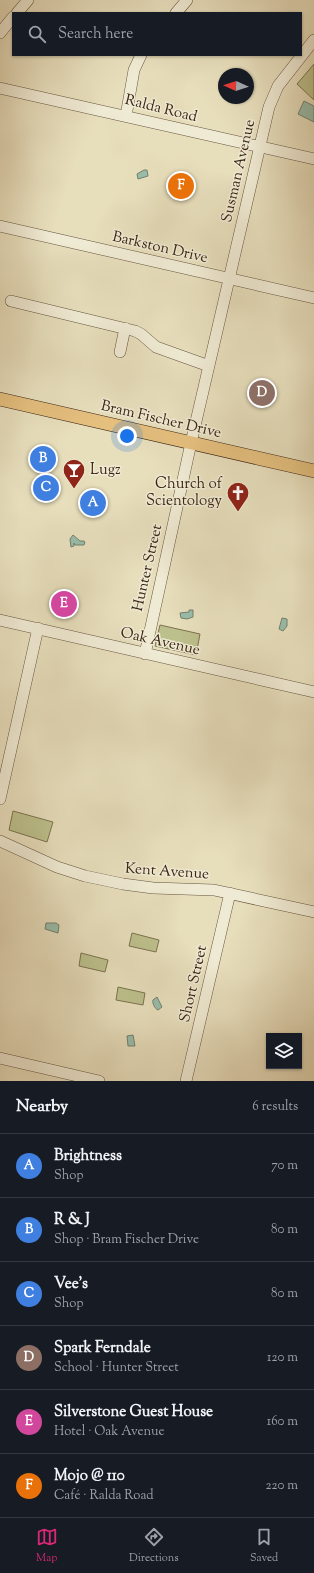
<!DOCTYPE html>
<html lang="en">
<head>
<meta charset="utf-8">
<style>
  :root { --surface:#171b24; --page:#242831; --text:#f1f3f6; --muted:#9ea1a6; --line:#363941; --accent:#db2777 }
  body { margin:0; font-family:"Sorts Mill Goudy",serif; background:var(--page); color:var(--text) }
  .controls { position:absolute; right:12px; bottom:12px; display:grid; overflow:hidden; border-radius:0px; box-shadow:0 1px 3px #0004 }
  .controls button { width:36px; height:36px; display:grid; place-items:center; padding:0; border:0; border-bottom:1px solid var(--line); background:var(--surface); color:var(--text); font:20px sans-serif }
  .compass { position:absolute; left:218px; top:68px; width:36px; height:36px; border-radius:50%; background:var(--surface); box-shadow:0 1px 3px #0004; rotate:273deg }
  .you { position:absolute; left:127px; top:436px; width:14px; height:14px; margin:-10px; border:3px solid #fff; border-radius:50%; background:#1a73e8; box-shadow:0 0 0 6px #1a73e833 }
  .badge { display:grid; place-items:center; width:26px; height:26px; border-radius:50%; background:var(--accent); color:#fff; font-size:13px; font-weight:700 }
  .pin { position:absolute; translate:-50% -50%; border:2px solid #fff; box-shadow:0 1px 4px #0006 }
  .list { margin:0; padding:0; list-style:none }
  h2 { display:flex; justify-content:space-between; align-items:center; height:52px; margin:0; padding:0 16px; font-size:17px }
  h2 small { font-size:13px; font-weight:400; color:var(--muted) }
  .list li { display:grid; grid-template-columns:26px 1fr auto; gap:12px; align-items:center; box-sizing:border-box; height:64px; padding:0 16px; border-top:1px solid var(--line) }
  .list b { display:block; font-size:15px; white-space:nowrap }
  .list p { margin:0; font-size:13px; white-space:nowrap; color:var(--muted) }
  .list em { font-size:13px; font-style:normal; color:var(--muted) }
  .icon { flex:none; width:22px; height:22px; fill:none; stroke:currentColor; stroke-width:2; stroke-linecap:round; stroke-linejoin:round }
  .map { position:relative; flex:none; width:314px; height:1081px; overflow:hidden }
  .search { position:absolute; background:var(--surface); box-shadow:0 1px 3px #0004; left:12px; right:12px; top:12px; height:44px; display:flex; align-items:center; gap:10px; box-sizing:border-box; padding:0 14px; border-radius:0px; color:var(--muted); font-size:15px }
  .sheet { height:436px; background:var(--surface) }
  nav { display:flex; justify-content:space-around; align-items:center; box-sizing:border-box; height:56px; border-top:1px solid var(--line); background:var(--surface); font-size:11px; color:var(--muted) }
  nav a { display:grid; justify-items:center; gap:2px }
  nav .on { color:var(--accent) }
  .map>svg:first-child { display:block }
</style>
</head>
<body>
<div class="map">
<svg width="314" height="1081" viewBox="0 0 314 1081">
  <rect width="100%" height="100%" fill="#e7debc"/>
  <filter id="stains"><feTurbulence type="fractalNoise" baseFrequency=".005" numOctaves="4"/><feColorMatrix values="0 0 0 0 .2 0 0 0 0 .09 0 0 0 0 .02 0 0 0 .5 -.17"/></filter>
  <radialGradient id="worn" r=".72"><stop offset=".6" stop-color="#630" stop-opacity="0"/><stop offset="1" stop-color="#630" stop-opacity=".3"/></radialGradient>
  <path fill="#bcc08c" stroke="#7c7250" d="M314,64V100L297,84Z
    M160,625L200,634L196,655L155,646Z
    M13,811L53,822L47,842L9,830Z
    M132,933L159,940L156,952L129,946Z
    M81,953L108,960L105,972L79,966Z
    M118,987L145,993L143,1005L116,1000Z"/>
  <path fill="#98bdaa" stroke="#73806e" d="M304,101L314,106V122L298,114Z
    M144,170H147L148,176L138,179L137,174Z
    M73,535L80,541H84L85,542L84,545H75L74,543V546L71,547L70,539Z
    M189,610H193V617L187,619L181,618L180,613L189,612Z
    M282,618L287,619V626L283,631L279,629Z
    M46,923H56L59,925L58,933L45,929Z
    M157,997L162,1007L158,1010C155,1009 152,1003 153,1000Z
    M133,1035L135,1046H128L127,1036Z"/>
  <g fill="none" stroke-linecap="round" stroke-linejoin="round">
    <g stroke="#66533f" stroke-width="12">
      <path id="minor" d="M17,13L28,0
        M176,13L187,0
        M0,33L13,17
        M0,88L314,159
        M126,116L134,70L141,55
        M0,226L314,298
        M11,301L135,331L141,334L156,347L209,366
        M120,352L125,328
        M0,620L314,692
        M145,654L191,443L269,107L278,86L314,40
        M0,799L38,628
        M0,841L57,867L85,876L123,884L153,888L214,890L314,912
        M0,1058L99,1081
        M186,1081L230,893"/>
    </g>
    <g stroke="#3b2515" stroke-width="14">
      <path id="major" d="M0,399L314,471"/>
    </g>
    <use href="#minor" stroke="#efead3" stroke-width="11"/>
    <use href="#major" stroke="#e4bf7e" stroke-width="13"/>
  </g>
  <defs>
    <g id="bar-pin" transform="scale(1.15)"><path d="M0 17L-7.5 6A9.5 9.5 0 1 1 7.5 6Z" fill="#8f2418" stroke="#efead3"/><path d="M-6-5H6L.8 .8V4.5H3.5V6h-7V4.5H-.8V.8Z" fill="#fff"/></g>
    <g id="church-pin" transform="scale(1.15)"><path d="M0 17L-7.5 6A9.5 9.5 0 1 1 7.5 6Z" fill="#8f2418" stroke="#efead3"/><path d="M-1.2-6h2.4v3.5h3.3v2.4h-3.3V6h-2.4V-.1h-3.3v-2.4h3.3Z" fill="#fff"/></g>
  </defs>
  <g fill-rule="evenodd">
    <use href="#bar-pin" x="74" y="470"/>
    <use href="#church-pin" x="238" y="493"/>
  </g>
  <g text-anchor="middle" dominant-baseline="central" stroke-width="3" stroke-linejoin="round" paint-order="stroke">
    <g font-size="15" fill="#3b2515" stroke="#efead3">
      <text transform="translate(161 109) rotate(14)">Ralda Road</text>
      <text transform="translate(239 171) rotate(-77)">Susman Avenue</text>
      <text transform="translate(160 248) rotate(13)">Barkston Drive</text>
      <text transform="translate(161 420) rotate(13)">Bram Fischer Drive</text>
      <text transform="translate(148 568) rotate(-77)">Hunter Street</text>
      <text transform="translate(160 642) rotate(13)">Oak Avenue</text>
      <text transform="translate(167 872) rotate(4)">Kent Avenue</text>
      <text transform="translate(194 984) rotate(-77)">Short Street</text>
    </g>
    <g font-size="15" fill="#3b2515" stroke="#efead3" text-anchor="start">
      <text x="90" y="470">Lugz</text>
      <text x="222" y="484" text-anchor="end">Church of<tspan x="222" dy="17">Scientology</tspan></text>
    </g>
  </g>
  <rect width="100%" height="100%" filter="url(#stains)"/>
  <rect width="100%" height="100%" fill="url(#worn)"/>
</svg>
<div class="controls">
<button><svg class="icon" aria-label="layers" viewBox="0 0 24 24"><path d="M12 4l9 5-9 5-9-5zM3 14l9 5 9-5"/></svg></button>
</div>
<svg class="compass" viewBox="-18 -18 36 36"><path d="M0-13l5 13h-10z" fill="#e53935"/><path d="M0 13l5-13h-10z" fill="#9ea1a6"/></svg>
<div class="you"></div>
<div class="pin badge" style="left:93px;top:503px;background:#3f7fe0">A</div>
<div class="pin badge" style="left:43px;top:459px;background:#3f7fe0">B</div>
<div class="pin badge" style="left:46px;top:488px;background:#3f7fe0">C</div>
<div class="pin badge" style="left:262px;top:393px;background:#8d6e63">D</div>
<div class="pin badge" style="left:64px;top:604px;background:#d1479c">E</div>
<div class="pin badge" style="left:181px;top:186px;background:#e8710a">F</div>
<div class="search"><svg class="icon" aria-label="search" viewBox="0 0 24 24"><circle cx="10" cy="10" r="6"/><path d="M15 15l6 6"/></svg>Search here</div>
</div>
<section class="sheet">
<h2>Nearby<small>6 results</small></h2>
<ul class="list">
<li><span class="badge" style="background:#3f7fe0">A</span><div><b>Brightness</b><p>Shop</p></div><em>70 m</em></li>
<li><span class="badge" style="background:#3f7fe0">B</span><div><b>R &amp; J</b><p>Shop · Bram Fischer Drive</p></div><em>80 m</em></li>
<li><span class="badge" style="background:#3f7fe0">C</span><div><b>Vee's</b><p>Shop</p></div><em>80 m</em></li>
<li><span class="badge" style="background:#8d6e63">D</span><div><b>Spark Ferndale</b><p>School · Hunter Street</p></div><em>120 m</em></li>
<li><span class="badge" style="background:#d1479c">E</span><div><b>Silverstone Guest House</b><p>Hotel · Oak Avenue</p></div><em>160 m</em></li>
<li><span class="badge" style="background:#e8710a">F</span><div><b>Mojo @ 110</b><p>Café · Ralda Road</p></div><em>220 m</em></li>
</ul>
</section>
<nav>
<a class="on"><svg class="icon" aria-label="map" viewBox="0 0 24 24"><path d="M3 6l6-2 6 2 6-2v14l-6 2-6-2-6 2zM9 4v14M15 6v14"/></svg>Map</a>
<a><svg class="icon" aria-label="directions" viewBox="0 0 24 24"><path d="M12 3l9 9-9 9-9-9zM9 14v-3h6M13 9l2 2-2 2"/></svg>Directions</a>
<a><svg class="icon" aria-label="saved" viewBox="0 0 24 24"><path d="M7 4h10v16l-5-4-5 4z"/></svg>Saved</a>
</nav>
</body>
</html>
